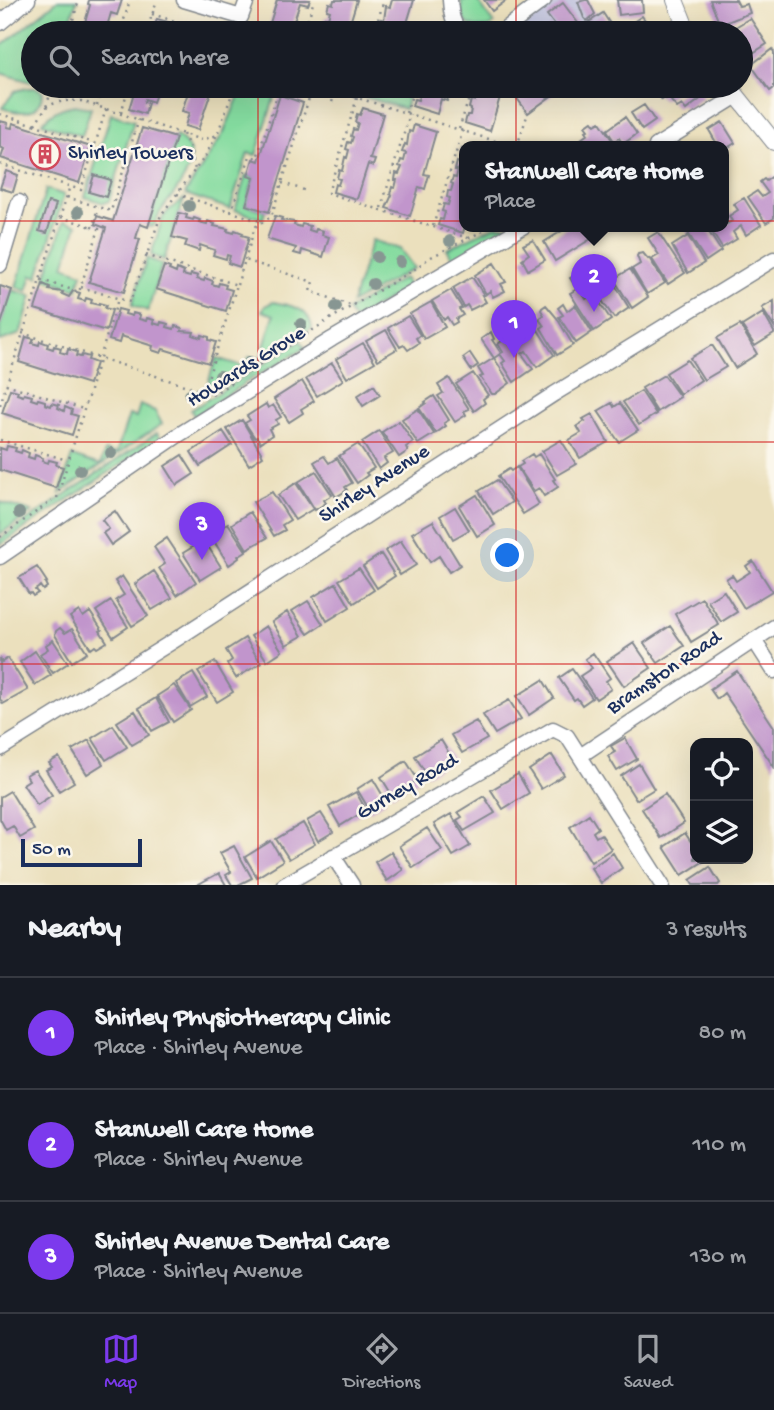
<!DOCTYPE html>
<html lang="en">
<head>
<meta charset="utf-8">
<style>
  :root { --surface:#171b24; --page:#242831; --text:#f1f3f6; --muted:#9ea1a6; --line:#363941; --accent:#7c3aed }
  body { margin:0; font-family:"Gochi Hand",sans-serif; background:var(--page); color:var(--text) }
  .controls { position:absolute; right:21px; bottom:21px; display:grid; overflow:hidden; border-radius:14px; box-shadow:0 7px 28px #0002 }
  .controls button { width:63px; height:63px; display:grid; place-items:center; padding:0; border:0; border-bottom:2px solid var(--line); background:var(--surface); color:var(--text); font:35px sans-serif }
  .scale { position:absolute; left:21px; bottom:18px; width:121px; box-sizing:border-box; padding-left:7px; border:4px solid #1b2f5e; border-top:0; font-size:19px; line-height:24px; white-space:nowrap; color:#1b2f5e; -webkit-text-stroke:5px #fbf7ec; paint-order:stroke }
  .you { position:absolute; left:508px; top:556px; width:24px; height:24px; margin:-18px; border:5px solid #fff; border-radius:50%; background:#1a73e8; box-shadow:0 0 0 10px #1a73e833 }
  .badge { display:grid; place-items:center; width:46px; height:46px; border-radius:50%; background:var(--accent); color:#fff; font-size:23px; font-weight:700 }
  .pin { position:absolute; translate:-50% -58px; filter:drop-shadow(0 2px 4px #0008) }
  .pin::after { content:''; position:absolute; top:37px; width:24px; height:21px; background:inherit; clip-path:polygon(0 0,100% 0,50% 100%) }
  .popup { position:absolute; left:459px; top:141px; width:270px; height:91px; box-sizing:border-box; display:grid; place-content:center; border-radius:14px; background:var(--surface); filter:drop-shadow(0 2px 5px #0005); font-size:23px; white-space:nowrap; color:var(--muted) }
  .popup b { font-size:26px; color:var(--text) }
  .popup::after { content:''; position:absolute; left:50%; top:100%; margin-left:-14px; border:14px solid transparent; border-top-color:var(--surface) }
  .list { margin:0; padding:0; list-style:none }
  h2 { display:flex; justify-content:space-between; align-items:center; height:91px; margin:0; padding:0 28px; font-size:30px }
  h2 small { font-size:23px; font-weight:400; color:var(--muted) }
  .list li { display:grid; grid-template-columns:46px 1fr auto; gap:21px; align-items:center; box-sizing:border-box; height:112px; padding:0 28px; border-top:2px solid var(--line) }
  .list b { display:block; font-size:26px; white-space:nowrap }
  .list p { margin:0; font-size:23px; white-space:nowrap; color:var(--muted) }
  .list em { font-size:23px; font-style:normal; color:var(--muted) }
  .icon { flex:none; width:38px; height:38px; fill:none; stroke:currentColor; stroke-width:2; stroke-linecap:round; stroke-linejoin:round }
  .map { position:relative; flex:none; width:774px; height:885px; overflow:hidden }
  .search { position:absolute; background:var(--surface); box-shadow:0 7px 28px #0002; left:21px; right:21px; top:21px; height:77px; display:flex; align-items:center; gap:18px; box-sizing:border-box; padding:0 24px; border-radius:38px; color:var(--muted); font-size:26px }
  .sheet { height:427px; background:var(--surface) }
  nav { display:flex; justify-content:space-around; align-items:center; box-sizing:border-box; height:98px; border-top:2px solid var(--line); background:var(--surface); font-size:19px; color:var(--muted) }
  nav a { display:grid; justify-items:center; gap:4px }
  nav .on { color:var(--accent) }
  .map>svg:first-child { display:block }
</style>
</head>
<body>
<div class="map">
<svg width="774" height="885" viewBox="0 0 774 885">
  <rect width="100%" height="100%" fill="#fbf7ec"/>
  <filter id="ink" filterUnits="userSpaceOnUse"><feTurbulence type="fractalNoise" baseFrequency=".0143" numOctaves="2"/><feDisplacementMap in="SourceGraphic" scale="14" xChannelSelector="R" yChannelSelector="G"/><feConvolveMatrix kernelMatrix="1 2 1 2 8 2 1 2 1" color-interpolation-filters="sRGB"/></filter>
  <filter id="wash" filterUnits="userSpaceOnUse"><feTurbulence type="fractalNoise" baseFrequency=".00686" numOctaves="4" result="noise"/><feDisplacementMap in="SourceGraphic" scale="28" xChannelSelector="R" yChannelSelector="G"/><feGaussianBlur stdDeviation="1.57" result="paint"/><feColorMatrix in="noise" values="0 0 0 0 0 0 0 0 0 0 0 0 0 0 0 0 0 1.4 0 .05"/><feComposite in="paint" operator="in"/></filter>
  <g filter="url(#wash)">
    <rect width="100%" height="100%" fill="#ebe0bd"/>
    <path fill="#c0c2dd" d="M560,0H588L595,14L600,10L616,33H515Z"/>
    <path fill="#84db9f" stroke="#50857e" stroke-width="2" d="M58,0H77L66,33H33V81L31,82L0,73V47Z
      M461,0H477L494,24C486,30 468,29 463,18C461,13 462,5 461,0Z
      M243,86H278L256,155L248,153L230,209L185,194L224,132Z
      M361,86H372L408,97L405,109L358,95Z
      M28,88H37L43,92C39,116 21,114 2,108L15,91Z
      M75,105L91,108L82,136L42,123C51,112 61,107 75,105Z
      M111,114L134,121L109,201L104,203L85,197Z
      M176,136C211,156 174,191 161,211C158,215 156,221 154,226L148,227Z
      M246,175L254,178L246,205L265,211L263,219L235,210Z
      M46,189L64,195L38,277L32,275L27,291L16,287Z
      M184,199L164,260L151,255L163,217L169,210Z
      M64,221L77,225L64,266L82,273L77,289L45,279Z
      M495,226H513L454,261L447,249Z
      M372,240L400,249L414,268L352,303Z
      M147,258L162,264L148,311L132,305Z
      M404,278L409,287L354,320L348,310Z
      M12,290L32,296L20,334L0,341V326Z
      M273,302C291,306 309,307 312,328L213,391L206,389L216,358L245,367L249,357L260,360L274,315L262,311L265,306Z
      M301,341L305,348L251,379L194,416L191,410Z
      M140,405L155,411L162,424L60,493L72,456L100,465L105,451L116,454L129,415L136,417Z
      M157,433L160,438L0,545V539Z
      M0,502L32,512L0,534Z"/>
    <g id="blocks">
      <path fill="#c195cc" d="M89,0H122L117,15L111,13L105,33H82L90,5L88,4Z
        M277,0H310L308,5L300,3L290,33H267Z
        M334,0H357L347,33H323L326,25L323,24L325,17L328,18L330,11L327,10L329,3L333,4Z
        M392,0H414L404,33H380L381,27L379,26L381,19L384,20L386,6L390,7Z
        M484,0H507L492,11Z
        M585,0H588L595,14L587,21L584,18L578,2Z
        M617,0H642L643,12L619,15Z
        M710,0H736L739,6L747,4L750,13L720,25Z
        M563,3L581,27L571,33H542L550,26L553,29L556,27L547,15Z
        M603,13L616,33H573L583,27L585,30L591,25L589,22Z
        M642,16L653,31L649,33H617Z
        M750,18L767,44L745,58L741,51V33H730L729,31Z
        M157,19L178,25L176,33H153Z
        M772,49L774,52V88L770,91L751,65Z
        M136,86H159L153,102L145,99L144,102L148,103L145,114L129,109Z
        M190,86H213L198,130L185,126L189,113L182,111Z
        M418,86H452L447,101L441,99L437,114L412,106L414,99L418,100L420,93L416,92Z
        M481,86L503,87L490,131L465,123L467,115H470L471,109L469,108L471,100L475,101L476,95H473L476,87L480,88Z
        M514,86H565L528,113L510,89Z
        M655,86H684L666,99L665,98L662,100L653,87Z
        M692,86H695L703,97L686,110L682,105L677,108L671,101Z
        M280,95L303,103L269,212L246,205L254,178L248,176L253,159L259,161Z
        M644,105L655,121L642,130L631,113Z
        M363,108L383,114L370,159L375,160L373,166L368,164L357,199L333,192L335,184L338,185L340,179L337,178L339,170L342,171L345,157L347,158L349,150L346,149L348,142L351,143L353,137L351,136L353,129L356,130L358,123L355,122L357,114L360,115Z
        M625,117L637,134L623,144L619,138L614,141L607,130Z
        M0,121L8,123L7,127L12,128L13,123L91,147L79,183L1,158L4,149L0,147Z
        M592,121L595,125L600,122L616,146H585L581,139L588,134L586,131L588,130L585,126Z
        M722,122L735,143L724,150V146H718L709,130Z
        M414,125L436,132L424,174L429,175L425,189L419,187L410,216L386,208L392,195L390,194L392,187L395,188L397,180H395L396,173L399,174L402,167L399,166L401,160L404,161L406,153L402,152L405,144L407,145L409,131L412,132Z
        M142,128L176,138L148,227L140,224L136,238L140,239L124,292L89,282L106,228L95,224L97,216L113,221Z
        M462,149L464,150L465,226L463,233L438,225L440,219L443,220L445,212L442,211L444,204L448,205L450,198L447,197L448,191H451L453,184L451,183L453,177L456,178L458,170H455L457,162L460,163L463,156L460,155Z
        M6,171L18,175L13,192L0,188Z
        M94,175L111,180L106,197L89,192Z
        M774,175V218L766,223L748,197L757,191L762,197L768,193L760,182L764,179L766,181Z
        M744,198L761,225L746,235L741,226L733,232L737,239L722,248L708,226H724V218L727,224L732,221L729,216L738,210L734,204Z
        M48,202L56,204L47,233L39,231Z
        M179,213L187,215L186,218L193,220L194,218L200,220L199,222L207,224L208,221L215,224L214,226L228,229L227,231L234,233L235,230L243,233L242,235L249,237L240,267L228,263L230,256L227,255L226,259L213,255L215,250L200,245L199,251L185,246L187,241L172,237Z
        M275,216L282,218L281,220L295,222L294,225L301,227L302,224L310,226L309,230L315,232L316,229L323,231L322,235L329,237L323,257L302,250L301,255L294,253L296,248L267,239Z
        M570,226H594L599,234L555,261L544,242Z
        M691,226H705L721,251L706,261L686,230Z
        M658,232L685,273L668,284L652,259L659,255L648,238Z
        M688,236L704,263L688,273L672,246Z
        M533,240L545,260L528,270L522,259L529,254L523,245Z
        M643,253L648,259L649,258L665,283L647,294L632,269L640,264L637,256L638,254Z
        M595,262L606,279L583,294L586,299L594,294L611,320L594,331L570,293L577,289L570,278L580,272L578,269L587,263L589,266Z
        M494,263L506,282L501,284L505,291L493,297L490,291L486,294L475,275Z
        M164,266L170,268L169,270L176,273L177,269L184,272L183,275L190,277L191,274L198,276L197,279L204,281L205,278L213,281L212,284L218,286L219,283L226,285L225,288L232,290L226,311L156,289Z
        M630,269L648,297L632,308L614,279Z
        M472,277L484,295H482L486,302L470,310L467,305L464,307L453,288Z
        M612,280L629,308L614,318L596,292Z
        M43,284L50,287L49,290L63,292L62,294L69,297L73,291L80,293L78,299L85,301L86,298L92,300L91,303L99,305V303L106,305L105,308L112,310L106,331L35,309Z
        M0,286L12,290L1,324H0Z
        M451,290L462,308L459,309L463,315L456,319L457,322L452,325L447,317L444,320L432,301Z
        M774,301V327L762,308Z
        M431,302L445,327L424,339L410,314Z
        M563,304L567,311L575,305L592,332L576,343L559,317L563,315L558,308Z
        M546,305L557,318L573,345L557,355L541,328L544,326L539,319L544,315L541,310L542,308Z
        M118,309L126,311L125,314L132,316L133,313L140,315L139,319L146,321L147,318L154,320L153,323L160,325L161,322L168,324L167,327L174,329L175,326L182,328L181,331L194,332L193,335L201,338L202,335L209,337V340L216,342L209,363L163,349L161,353L152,350L153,346L121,336L119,343L109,340Z
        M763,313L774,332V334L755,346L742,326Z
        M408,316L420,335L416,338L419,343L408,350L404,345L400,347L388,328Z
        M740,325L757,354L735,368L717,338Z
        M516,327L524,339L538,330L554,355L537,367L526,351L522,354L533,369L514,382L502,363L505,361L500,354L494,358L481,339L491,332L494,339L492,340L501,353L503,352L498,344L510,335L508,332Z
        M386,330L397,349L378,360L366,341Z
        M26,337L34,339L32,343L39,345L40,341L48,344L47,347L53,349L54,346L61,348L60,352L67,354L68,349L77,352L76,356L81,357L82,355L89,357L88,360L96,363L89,384L19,362Z
        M363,343L375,362L347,378L336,359Z
        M712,345L726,367L704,380L690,358Z
        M470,353L478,365L471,370L463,358Z
        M494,358L510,383L495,394H492L480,377L483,376L478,368Z
        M687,360L701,380L680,394L666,373Z
        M332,363L343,380L317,396L306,379Z
        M473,373L488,395L483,399L485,403L474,411L456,384Z
        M664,375L680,397L657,412L642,388Z
        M449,378L469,409L464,411L466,415L455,422L438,396L443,393L438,385Z
        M302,381L314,401L301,409L303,413L289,422L274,399Z
        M374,385L380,395L363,406L357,396Z
        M10,389L18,391L17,394L23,396L24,394L32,396L31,399L37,401L38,399L45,401V404L51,406L52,403L59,405L58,408L64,411L65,407L72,410L71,414L78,416L72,435L2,413Z
        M641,391L656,414L639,425L623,402Z
        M434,396L449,420L444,423L446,426L436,433L419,408L426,403L425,402Z
        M612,403L614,407L620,403L638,430L619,442L598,411Z
        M266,404L268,408L273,405L281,417L276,420L278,424L269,429L272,435L260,443L257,437L255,438L245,423L250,420L247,416Z
        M418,409L434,434L418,444L402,419Z
        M592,414L608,442L580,458L569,440L581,433L577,426L585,421L583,419Z
        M242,420L263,456L249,465L227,429Z
        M399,421L413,442L406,447L408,451L399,457L382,432Z
        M223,431L232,445L200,466L191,452Z
        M379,431L393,453L384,458L387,463L379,469L362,442Z
        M561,440L576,464L557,475L542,451Z
        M358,444L374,468L366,473L368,475L357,483L339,456Z
        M7,446L16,448L15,451L21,453L22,450L29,453L28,457L34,459L35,455L43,458L42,461L48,463L49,460L57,462L56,465L63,467L56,488L0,470V448L6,450Z
        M532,454L534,457L539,454L555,479L553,480L558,487L544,496L539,488L534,491L518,467L523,464L521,461Z
        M182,455L194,474L177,485L165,466Z
        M324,456L329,463L337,458L352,483L345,487L347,490L336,497L314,462Z
        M517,467L539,504L523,514L498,476L509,469L511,471Z
        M316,471L332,495L324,500L326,503L315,510L298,482Z
        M497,480L512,502L493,514L479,491Z
        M296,483L313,509L295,520L278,495Z
        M272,492L290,520L282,525L285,530L274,536L253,502Z
        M477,495L495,525L477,536L459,506Z
        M455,507L469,530L453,539L440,516Z
        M115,511L129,532L111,545L103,533L109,529L102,520Z
        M250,512L267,538L247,549L232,524Z
        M433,521L460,565L449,572L439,556L430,562L412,533Z
        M228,523L246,551L238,556L239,558L229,565L210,535Z
        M167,538L196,582L177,595L159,568L165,564L154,547Z
        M204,540L221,567L200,580L183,553Z
        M401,541L416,565L400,575L385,551Z
        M381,554L395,576L377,588L363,566Z
        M753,561L772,591L744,608L726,579L732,575L736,581L750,572L746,566Z
        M37,567L47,582L45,583L47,587L43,590L40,586L38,588L35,590L38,593L33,596L31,593L29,594L19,578Z
        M359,568L374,590L354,603L339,580Z
        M154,571L172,598L152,610L135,584Z
        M122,576L148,616L132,626L116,600L124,595L115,581Z
        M336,583L350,607L327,621L313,597Z
        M724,591L737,612L721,622L708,601Z
        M702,598L719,625L691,642L675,614Z
        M111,601L128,627L113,637L96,611Z
        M308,601L323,624L308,634L292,611Z
        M79,611L83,617L90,612L102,630L100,631L107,642L97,648L95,646L91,649L70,617Z
        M287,612L302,636L286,645L272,622Z
        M266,626L282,651L267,661L251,636Z
        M670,626L684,646L658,663L644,643Z
        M60,628L65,633L72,629L87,652L72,662L55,635L56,631Z
        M245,638L261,663L236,678L227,664L232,660L226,650Z
        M53,640L68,663L53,673L40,654L48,649L46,645Z
        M634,643L651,668L624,686L607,661Z
        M35,651L51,675L35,685L20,662Z
        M593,653L610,678L606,681L611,689L596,699L580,676L592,668L585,659Z
        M0,658L2,662L8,658L28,690L3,704L0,699Z
        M215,662L233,692L217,702L198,672Z
        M572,669L592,698L582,705L577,698L574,700L559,678Z
        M737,671L774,727V767L724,693L717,699L710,689Z
        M193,673L207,697L190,707L176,683Z
        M543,680L554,698L529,715L517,696Z
        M174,685L191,710L173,722L157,696Z
        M156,698L169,722L152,731L139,708Z
        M509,700L521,719L495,734L483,715Z
        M135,711L149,735L132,745L117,722Z
        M476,721L487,739L462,753L451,735Z
        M113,725L127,747L106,760L92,738Z
        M625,738L637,759L617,771L608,756L615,752L611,746Z
        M89,740L103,764L87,774L72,750Z
        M441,740L453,760L427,775L415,756Z
        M552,755L564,775L541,789L529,770Z
        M59,757L74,782L59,791L46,770L52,767L49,763Z
        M406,761L418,780L392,795L381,777Z
        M639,764L654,789L636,800L621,776Z
        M35,770L52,795L37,805L23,784L29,780L26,775Z
        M518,774L529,793L503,809L491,790Z
        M373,779L386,801L370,811L357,789Z
        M10,791L34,830L20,838L13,826L6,830L0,819V797Z
        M356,792L366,810L340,826L329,807Z
        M665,794L684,823L661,838L642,809Z
        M484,796L495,813L464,831L457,820L462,817L458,812Z
        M321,813L333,832L318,841L307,821Z
        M451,814L470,846L453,856L434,824Z
        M589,814L598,828L593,832L596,837L601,834L611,849L591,862L570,827Z
        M303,823L315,844L289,859L276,839Z
        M427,828L442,850L413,868L399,846Z
        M685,833L695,848V859H702L704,861L682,875L664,847Z
        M271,841L283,861L257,877L245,857Z
        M234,846L252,878L238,885H232L226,875L231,872L220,853Z
        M391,852L403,870L387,881L375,862Z
        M613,853L622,868L601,883L591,868Z
        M710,867L720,883L718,885H693L690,880Z
        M219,873L226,885H197L206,880Z"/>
    </g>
  </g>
  <g filter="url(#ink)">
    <use href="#blocks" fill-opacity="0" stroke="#83888e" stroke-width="2"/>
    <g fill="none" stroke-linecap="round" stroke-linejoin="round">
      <g stroke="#83888e" stroke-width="17">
        <path id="minor" d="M184,0L241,17L247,0
          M450,0C451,13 452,24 462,33
          M0,23L28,0
          M500,33L544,0
          M656,146L737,96
          M0,265L19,202
          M0,557L180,434L332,339L524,226
          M754,640L774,671
          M0,749L175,640L554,394L774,259
          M580,756L774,627
          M333,856L352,885
          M284,885L553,729L567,736L662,885"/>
      </g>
      <g stroke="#83888e" stroke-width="18">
        <path id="tertiary" d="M675,0L688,33
          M729,86L774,142"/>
      </g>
      <path stroke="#83888e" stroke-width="2.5" stroke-dasharray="2 5" stroke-linecap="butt" d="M152,14L213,33
        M69,33L79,0
        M120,33L130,0
        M146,33L157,0
        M304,33L314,0
        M374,33L384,0
        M431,33L434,24L439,25
        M320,86L511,146
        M355,97L358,86
        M357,98L328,193L468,238
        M332,102L336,92
        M97,106L103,86
        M46,107C58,101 68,100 81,101L202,140L217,135L235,86
        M121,113L129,86
        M406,113L415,86
        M0,114L94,143
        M35,124L46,107L53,86
        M459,129L473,86
        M183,134L190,148L195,170
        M517,146L527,116
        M0,164L81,190L106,109
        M282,183L304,190
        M177,194L263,222
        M67,197L111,211L139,119
        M381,208L410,114
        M231,212L250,156L257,158L280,86
        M61,217L92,227
        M433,226L463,130
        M146,255L237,285L204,391
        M245,260L255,227L271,217L311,92
        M41,280L79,292L99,229L92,227L98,208
        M237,285L245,260L313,282L310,291L350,305
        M81,287L130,302L161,215L204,158L217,135
        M22,333L212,394
        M6,384L83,409
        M212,395L330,319L412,271L429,258L491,227
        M0,405L70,186
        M0,440L67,460
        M57,498L118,299
        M0,537L52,501"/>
      <use href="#minor" stroke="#fff" stroke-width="14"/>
      <use href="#tertiary" stroke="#fff" stroke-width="16"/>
    </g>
    <g fill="#879692">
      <circle cx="189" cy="206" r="6"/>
      <circle cx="78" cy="212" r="6"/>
      <circle cx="450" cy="241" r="6"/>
      <circle cx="377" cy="257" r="6"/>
      <circle cx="400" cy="262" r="6"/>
      <circle cx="373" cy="284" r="6"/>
      <circle cx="336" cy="307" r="6"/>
      <circle cx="301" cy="324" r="6"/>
      <circle cx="250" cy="362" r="6"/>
      <circle cx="220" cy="376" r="6"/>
      <circle cx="190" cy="395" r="6"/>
      <circle cx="111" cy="453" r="6"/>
      <circle cx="80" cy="470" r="6"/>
      <circle cx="19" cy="513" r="6"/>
    </g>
  </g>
  <path fill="none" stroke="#d62828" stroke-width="2" stroke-opacity="0.55" d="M258,0V33M516,0V33M258,86V885M516,86V885M0,221H774M0,442H774M0,664H774"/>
  <defs>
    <g id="building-ring" transform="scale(1.575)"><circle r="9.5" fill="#fbf7ec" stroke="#d1495b" stroke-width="1.5"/><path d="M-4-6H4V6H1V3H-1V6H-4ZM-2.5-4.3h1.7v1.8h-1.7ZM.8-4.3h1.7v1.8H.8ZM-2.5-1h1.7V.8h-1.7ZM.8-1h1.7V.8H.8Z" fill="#d1495b"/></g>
  </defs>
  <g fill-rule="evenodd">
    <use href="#building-ring" x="45" y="154"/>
  </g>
  <g text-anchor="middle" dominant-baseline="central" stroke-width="5" stroke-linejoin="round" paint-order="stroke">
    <g font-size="21" fill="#1b2f5e" stroke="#fbf7ec" text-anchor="start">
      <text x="68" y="154">Shirley Towers</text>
    </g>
    <g font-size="21" fill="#1b2f5e" stroke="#fbf7ec">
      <text transform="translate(247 368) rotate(-32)">Howards Grove</text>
      <text transform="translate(375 485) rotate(-33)">Shirley Avenue</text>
      <text transform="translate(665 674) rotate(-34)">Bramston Road</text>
      <text transform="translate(408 788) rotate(-30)">Gurney Road</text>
    </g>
  </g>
</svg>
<div class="controls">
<button><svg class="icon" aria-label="locate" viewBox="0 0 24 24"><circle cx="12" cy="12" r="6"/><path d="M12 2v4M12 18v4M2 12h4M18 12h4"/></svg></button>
<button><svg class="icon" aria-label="layers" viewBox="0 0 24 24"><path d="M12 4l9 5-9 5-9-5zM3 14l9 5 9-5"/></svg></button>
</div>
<div class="scale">50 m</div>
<div class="you"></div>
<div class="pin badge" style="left:514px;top:358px">1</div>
<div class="pin badge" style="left:594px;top:312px">2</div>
<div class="popup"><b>Stanwell Care Home</b>Place</div>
<div class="pin badge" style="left:202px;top:560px">3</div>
<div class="search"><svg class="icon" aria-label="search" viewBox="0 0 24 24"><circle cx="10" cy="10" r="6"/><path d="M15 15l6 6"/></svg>Search here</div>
</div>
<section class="sheet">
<h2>Nearby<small>3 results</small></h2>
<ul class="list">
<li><span class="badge">1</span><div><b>Shirley Physiotherapy Clinic</b><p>Place · Shirley Avenue</p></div><em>80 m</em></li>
<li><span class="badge">2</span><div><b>Stanwell Care Home</b><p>Place · Shirley Avenue</p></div><em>110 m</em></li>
<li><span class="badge">3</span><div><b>Shirley Avenue Dental Care</b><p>Place · Shirley Avenue</p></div><em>130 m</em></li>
</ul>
</section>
<nav>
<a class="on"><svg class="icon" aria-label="map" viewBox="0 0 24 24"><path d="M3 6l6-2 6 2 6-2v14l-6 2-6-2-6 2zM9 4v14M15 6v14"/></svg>Map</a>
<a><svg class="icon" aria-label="directions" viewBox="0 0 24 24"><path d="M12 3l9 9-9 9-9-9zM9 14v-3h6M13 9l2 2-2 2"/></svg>Directions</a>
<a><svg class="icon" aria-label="saved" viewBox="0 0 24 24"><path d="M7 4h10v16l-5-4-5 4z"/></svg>Saved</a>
</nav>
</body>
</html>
